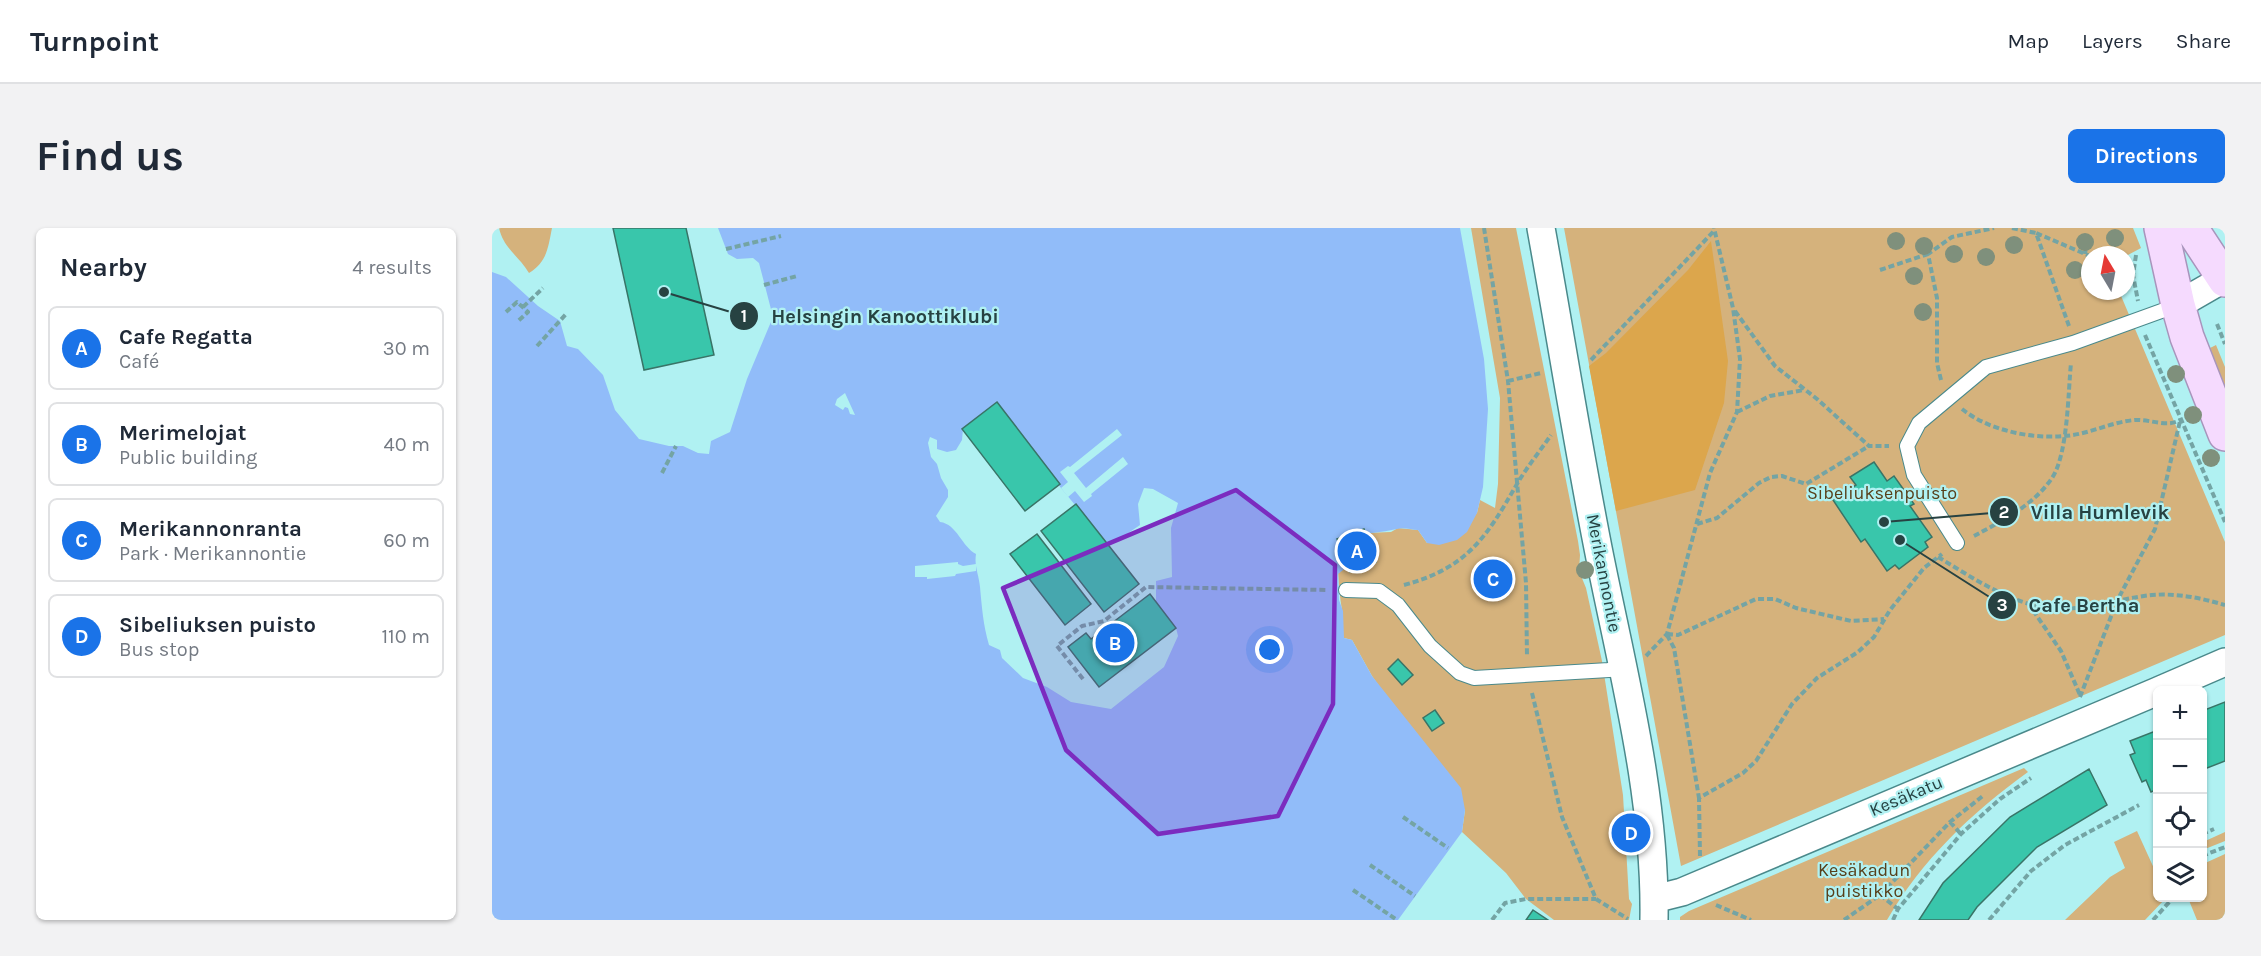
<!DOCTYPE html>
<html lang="en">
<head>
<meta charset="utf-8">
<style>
  :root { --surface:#fff; --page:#f2f2f3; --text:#1f2937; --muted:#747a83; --line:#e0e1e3; --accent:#1a73e8 }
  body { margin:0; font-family:Karla,sans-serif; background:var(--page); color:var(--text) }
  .controls { position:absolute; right:18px; bottom:18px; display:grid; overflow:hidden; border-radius:9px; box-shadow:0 2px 4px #0004 }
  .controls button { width:54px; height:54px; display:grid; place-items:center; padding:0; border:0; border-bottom:2px solid var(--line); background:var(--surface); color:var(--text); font:30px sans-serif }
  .compass { position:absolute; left:1589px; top:18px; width:54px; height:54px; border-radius:50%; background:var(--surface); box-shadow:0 2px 4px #0004; rotate:350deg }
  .you { position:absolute; left:778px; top:422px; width:21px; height:21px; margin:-15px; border:4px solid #fff; border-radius:50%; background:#1a73e8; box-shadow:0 0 0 9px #1a73e833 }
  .badge { display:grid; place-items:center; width:39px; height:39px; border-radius:50%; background:var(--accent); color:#fff; font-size:20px; font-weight:700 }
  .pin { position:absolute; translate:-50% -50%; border:3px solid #fff; box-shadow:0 2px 6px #0006 }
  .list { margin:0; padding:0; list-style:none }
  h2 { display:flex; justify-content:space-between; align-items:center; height:78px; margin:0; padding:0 24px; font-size:26px }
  h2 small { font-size:20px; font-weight:400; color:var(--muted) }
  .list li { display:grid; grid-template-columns:39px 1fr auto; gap:18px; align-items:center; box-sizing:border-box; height:84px; margin:0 12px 12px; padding:0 12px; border:2px solid var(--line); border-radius:9px }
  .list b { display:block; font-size:22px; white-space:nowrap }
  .list p { margin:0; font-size:20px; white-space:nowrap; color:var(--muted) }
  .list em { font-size:20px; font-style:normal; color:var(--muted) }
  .icon { flex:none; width:33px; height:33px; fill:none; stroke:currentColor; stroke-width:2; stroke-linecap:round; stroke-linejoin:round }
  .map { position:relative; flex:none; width:1733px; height:692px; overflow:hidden; border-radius:9px }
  header { display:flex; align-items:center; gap:36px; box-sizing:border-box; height:84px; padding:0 30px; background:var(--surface); border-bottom:2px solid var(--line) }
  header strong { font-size:28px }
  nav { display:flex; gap:33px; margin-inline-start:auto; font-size:21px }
  .intro { display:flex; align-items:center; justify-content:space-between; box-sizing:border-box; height:144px; padding:0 36px }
  h1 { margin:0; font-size:42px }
  .button { padding:15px 27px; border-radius:9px; background:var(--accent); color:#fff; font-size:21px; font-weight:700 }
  main { display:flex; gap:36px; padding:0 36px }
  aside { flex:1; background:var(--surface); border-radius:9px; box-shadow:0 2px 4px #0004 }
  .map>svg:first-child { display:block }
</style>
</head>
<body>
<header>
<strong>Turnpoint</strong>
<nav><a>Map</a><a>Layers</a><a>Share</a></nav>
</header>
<div class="intro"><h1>Find us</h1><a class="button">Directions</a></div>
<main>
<aside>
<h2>Nearby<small>4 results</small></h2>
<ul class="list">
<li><span class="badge">A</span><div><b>Cafe Regatta</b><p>Café</p></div><em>30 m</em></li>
<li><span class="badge">B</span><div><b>Merimelojat</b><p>Public building</p></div><em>40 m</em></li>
<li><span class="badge">C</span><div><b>Merikannonranta</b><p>Park · Merikannontie</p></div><em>60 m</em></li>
<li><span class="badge">D</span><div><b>Sibeliuksen puisto</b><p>Bus stop</p></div><em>110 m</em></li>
</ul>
</aside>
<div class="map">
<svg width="1733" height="692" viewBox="0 0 1733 692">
  <rect width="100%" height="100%" fill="#b0f1f2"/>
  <path fill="#d5b27c" d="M7,0H60C56,20 55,34 37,45C26,27 12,21 7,0Z
    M979,0H1024L1086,313L1088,327L1087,343L1094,360L1110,433L1131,567L1137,671L1140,676L1137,692H1062L1034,671L1014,645L970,604L973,582L880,448L860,412L852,410C848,401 852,392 850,382C846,359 846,335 845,311L872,301L874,305L899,304L906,300L926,302L935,315L985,285L988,272L1003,280L1006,256L1008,170Z
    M1072,0H1641L1649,20L1634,28L1598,27V63H1627L1733,314V407L1189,638Z
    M1724,117L1733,139V166L1714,122Z
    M1532,540L1536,544C1479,585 1430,632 1395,692H1188V689L1197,683Z
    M1645,603L1665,647L1666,670H1674L1653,692H1573L1618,649L1633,640L1622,614Z
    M1733,604V613L1713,621L1711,614Z
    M1733,626V692H1705L1696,670H1710L1711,636Z"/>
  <path fill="#dca64c" d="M1219,13L1236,133L1232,175L1203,262L1124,283L1097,138L1114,125L1196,42Z"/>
  <path fill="#91bcf9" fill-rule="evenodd" d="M226,0H968L992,131L996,181L991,259L985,285L975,304L965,312L947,317L935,315L926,302C920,302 911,299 905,301C894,303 885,305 873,305L871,301L846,311L856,338L846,346L847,372L851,383L852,410L860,412L880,448L969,560L973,582L970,604L906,692H0V44L14,49L46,78L68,93L75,118L86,121L111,147L123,182L147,211L177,218H191L206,225L217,226L219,213L238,204L255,151L281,89L267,35L261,30L245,31L236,26ZM353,165L363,187L358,186L356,180L353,179L351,182L343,177L345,171ZM505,174L569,260L617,318L648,297L646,276L652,260L661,261L686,275L679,300L680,349L664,353V374L684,400L686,408L672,439L619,481L579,474L555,459L531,450L510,430L508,422L497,417C491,396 490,380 488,359C487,347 482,338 484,326C470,319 465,296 448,294L444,288L456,269V262L449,250L445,236L439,229L436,215L438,209L445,212V221L455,224L464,222L470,212L471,201Z"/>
  <path fill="#b0f1f2" d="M625,201L630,207L582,245L594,260L631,229L636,236L599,266L600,268L592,274L583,263L576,269L569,260L576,254L568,244L576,238L578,239Z
    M466,334V336L471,338L484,336V343L464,346L463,348L435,351V349H423V338Z"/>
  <path fill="#39c6ab" stroke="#397467" stroke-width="1.5" d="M121,0H194L222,127L152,142Z
    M505,174L568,256L533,283L470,201Z
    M1382,234L1395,253L1402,248L1422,276L1418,278L1440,309L1433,314L1436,319L1407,341L1403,337L1395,343L1373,311L1369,314L1341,272L1364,257L1358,249Z
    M584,276L647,356L612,384L549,303Z
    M872,301L884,334L858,344L845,311Z
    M545,306L599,376L573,397L518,326Z
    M658,366L684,400L607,459L576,419L594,405L599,411Z
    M906,431L921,447L910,457L896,441Z
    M1733,474V533L1710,542V483Z
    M943,482L952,495L940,503L931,490Z
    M1666,502V561L1659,564L1654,552L1650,554L1638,527L1643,525L1638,513Z
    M1597,541L1615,577L1545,619L1485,679L1476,692H1427L1451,655L1518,589Z
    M1041,682L1056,692H1034Z"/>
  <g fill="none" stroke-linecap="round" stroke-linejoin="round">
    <g stroke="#4a898b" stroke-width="16">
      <path id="service" d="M1465,315L1422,247L1415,218L1427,195L1494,139L1581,115L1686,77
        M854,362L887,363L906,377L938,418L968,445L982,450L1117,442L1130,438"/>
    </g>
    <g stroke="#4a898b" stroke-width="30">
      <path id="minor" d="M1049,0C1069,110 1086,220 1108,330C1132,449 1164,570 1162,692
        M1686,77L1733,50
        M1666,463L1733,434
        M1162,671L1190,664L1666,463"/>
    </g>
    <g stroke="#a895bc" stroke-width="36">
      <path id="primary" d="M1669,0L1686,77L1695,109L1733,206
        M1699,0L1733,52"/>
    </g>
    <path stroke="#74a4a4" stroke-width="4" stroke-dasharray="6 3" stroke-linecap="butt" d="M992,0L1016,153L1034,355L1035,429
      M1520,0L1544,5
      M234,21L289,8
      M1593,26L1594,19
      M1644,27L1641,47L1646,73
      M1388,42L1436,26
      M1634,44L1641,47
      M272,57L305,48
      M31,79L51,60
      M1243,83L1283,138L1325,171L1377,218H1397
      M14,84L25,74L36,84L25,94
      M1725,96L1733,116
      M1577,98L1544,5L1598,28
      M1653,107L1733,294
      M45,118L75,85
      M1099,132L1222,3
      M1449,152L1445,135V70L1436,26L1460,9L1502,0
      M1016,153L1049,145
      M1470,181C1496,202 1538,211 1571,208C1596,207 1618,194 1643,192C1658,191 1675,200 1688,192
      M1245,184L1278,168L1312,162
      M170,245L184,218
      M1205,296L1225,290L1267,255L1279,249L1290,248L1314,256L1377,218
      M1482,308C1510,293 1542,277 1560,250C1576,226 1576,165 1579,135
      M1446,329C1476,347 1507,368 1541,377C1580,388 1621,371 1660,367C1685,365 1709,370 1733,377
      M912,357C975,340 994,310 1025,256C1035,239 1048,223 1059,207
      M1536,375L1569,423L1588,467
      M1175,406L1186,407L1264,371H1283L1304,380L1359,393L1392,391
      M1175,407L1182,420L1207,570
      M1154,428L1175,406L1218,245L1245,184L1248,131L1241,80L1222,0
      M591,451L565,418L590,398L612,393L654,359L835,362
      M1040,465L1070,589L1104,671L1136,691
      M1588,469L1625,373L1663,301L1688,193
      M911,589L956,620
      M1458,594L1469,606
      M1710,606L1722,601
      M1208,628L1207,570L1251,545L1264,533L1300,476L1325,450L1366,424L1382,409L1398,382L1432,340L1450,326
      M1710,628L1733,619
      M878,637L923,668
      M861,662L905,692
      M1388,667L1406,681
      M1224,677L1259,692
      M1000,692L1013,675L1034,671H1104
      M1352,692L1388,667L1458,594L1492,567
      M1401,692L1406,681L1469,606L1508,571L1539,550
      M1497,692L1539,643L1573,617L1647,577
      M1661,692L1681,670"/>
    <use href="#service" stroke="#fff" stroke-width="14"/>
    <use href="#minor" stroke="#fff" stroke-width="27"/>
    <use href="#primary" stroke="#f5dafe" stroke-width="33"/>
  </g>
  <g fill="#7f907c">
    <circle cx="1623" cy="10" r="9"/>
    <circle cx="1404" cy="13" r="9"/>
    <circle cx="1593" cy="14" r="9"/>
    <circle cx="1522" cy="17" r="9"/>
    <circle cx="1432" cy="18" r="9"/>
    <circle cx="1462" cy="26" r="9"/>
    <circle cx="1494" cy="29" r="9"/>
    <circle cx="1583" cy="42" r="9"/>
    <circle cx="1422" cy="48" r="9"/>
    <circle cx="1431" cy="84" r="9"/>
    <circle cx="1684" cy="146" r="9"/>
    <circle cx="1701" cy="187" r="9"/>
    <circle cx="1719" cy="230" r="9"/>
    <circle cx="1093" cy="342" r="9"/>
  </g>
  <path fill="#7b2cbf" fill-opacity="0.2" stroke="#7b2cbf" stroke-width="4.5" stroke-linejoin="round" d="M744,262L843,337L841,476L786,588L666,606L574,522L511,360Z"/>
  <g text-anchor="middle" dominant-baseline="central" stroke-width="4.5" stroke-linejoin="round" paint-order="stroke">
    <g font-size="18" fill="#57401b" stroke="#b0f1f2">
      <text x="1390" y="265">Sibeliuksenpuisto</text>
      <text x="1372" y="642">Kesäkadun<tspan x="1372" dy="21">puistikko</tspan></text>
    </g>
    <g font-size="18" fill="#274242" stroke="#b0f1f2">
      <text transform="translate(1112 345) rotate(79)">Merikannontie</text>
      <text transform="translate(1414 568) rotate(-23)">Kesäkatu</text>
    </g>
  </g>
  <path fill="none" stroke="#274242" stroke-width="2" d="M172 64L252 88M1392 294L1512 284M1408 312L1510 377"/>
  <g fill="#274242" stroke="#b0f1f2" stroke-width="2">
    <circle cx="172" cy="64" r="6"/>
    <circle cx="1392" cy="294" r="6"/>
    <circle cx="1408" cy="312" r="6"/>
    <circle cx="252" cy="88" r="15"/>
    <circle cx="1512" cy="284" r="15"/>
    <circle cx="1510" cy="377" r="15"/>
  </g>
  <g font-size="18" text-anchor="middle" font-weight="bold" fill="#fff">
    <text x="252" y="94">1</text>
    <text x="1512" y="290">2</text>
    <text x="1510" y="383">3</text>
  </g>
  <g font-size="20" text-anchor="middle" font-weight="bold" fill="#274242" stroke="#b0f1f2" stroke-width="4.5" stroke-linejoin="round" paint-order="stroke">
    <text x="393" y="95">Helsingin Kanoottiklubi</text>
    <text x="1608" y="291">Villa Humlevik</text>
    <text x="1592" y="384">Cafe Bertha</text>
  </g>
</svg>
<div class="controls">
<button>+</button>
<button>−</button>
<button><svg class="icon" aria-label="locate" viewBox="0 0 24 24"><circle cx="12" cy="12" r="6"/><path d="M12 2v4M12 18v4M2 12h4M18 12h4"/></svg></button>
<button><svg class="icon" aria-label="layers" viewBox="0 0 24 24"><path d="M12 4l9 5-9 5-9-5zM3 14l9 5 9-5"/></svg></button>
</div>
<svg class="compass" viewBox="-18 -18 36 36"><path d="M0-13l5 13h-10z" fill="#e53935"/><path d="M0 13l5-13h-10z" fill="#747a83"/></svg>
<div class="you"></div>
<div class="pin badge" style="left:865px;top:323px">A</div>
<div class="pin badge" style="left:623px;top:415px">B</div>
<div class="pin badge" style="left:1001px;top:351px">C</div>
<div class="pin badge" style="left:1139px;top:605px">D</div>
</div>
</main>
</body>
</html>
